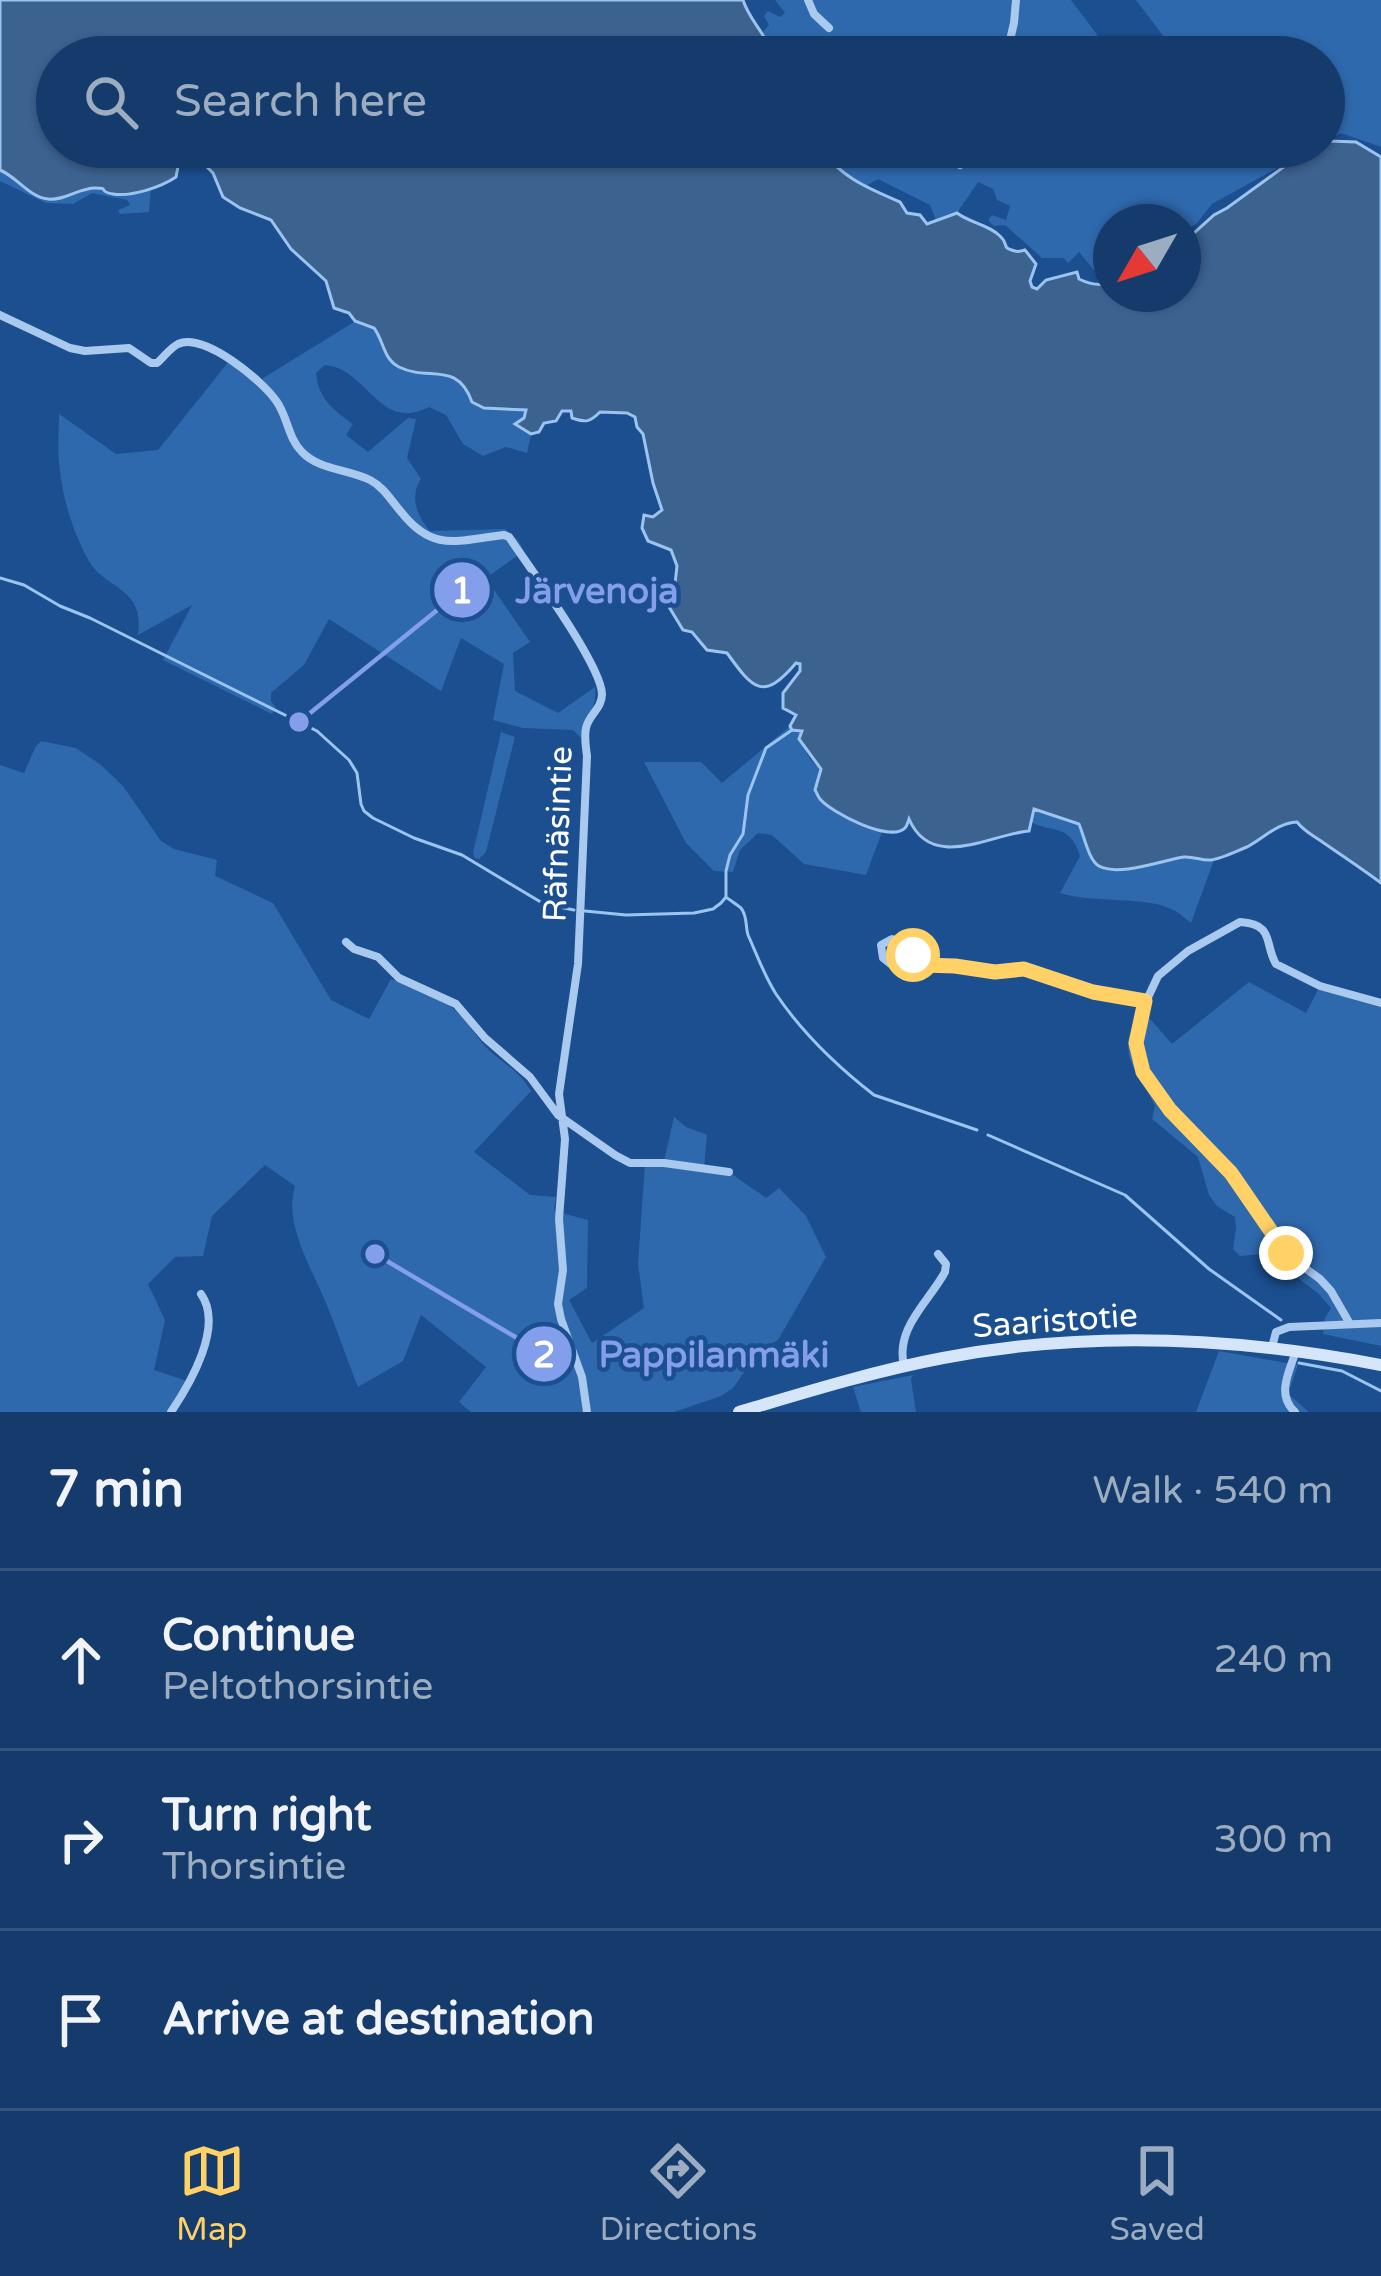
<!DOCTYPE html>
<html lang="en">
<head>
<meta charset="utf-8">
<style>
  :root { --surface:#143b6b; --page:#1d4271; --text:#f1f3f6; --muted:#9dadc1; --line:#33557e; --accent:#ffd166 }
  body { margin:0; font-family:"Varela Round",sans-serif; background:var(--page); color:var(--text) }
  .compass { position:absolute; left:1093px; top:204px; width:108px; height:108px; border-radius:50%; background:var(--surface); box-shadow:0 3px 9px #0004; rotate:231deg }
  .stop { position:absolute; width:36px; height:36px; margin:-27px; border:9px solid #ffd166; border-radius:50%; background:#fff }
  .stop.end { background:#ffd166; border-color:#fff; box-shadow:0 3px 12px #0008 }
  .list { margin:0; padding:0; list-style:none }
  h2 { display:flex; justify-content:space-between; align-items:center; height:156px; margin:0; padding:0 48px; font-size:51px }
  h2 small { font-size:39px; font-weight:400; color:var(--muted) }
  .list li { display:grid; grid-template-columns:78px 1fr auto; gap:36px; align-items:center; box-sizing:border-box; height:180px; padding:0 48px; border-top:3px solid var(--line) }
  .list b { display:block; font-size:45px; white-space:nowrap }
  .list p { margin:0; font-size:39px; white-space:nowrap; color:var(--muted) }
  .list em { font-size:39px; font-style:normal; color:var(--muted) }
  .icon { flex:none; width:66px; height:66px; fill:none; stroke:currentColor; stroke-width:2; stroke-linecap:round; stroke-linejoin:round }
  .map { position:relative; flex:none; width:1381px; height:1412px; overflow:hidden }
  .search { position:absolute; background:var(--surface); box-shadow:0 3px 9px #0004; left:36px; right:36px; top:36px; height:132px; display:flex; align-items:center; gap:30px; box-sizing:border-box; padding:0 42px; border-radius:66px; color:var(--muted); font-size:45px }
  .sheet { height:696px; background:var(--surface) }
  nav { display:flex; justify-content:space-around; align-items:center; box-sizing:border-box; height:168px; border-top:3px solid var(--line); background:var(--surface); font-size:33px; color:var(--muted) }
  nav a { display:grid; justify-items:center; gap:6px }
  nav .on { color:var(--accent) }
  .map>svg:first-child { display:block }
</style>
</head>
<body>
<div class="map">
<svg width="1381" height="1412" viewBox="0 0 1381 1412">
  <rect width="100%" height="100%" fill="#1b4f8f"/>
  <path fill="#2e69ad" d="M775,0H1071L1114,57H772L770,45L762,33L769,25L764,16L768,11L780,17L785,13Z
    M1136,0H1381V147L1341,133L1324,142V57H1179Z
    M0,116L57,147L164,185L151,188L149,212L120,214L118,210L130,205L127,200L92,193L73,204L46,203L0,181Z
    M818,147H1315L1212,204L1197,223L1183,233V222H1111V276L1098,275L1079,252L1068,263L1064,258H1042L1005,225L994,226L988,220L992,215L1006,220L1010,206L997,200L993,189L978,182L957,213L936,220L930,205L878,179L866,186L846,177Z
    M277,229L550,421L543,423L539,432L531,435L527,453L506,447L483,456L463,444L446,415L429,407C379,433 367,368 325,365L316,373C318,398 333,410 353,424L346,435L368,452L408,418L416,419L407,458L421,479C409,497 417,516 430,531L505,529L518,540L524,551L486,578L530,642L513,653L515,691L558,713L595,687C598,711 583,717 581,738L573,730L523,728L493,720L504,664L461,638L441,691L329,619L304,665L271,693V701L276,708L272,714L163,660L192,605L138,635C145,586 105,590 89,561C74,535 63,500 60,471C57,452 59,432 59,414L116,454L158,450L230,360L260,380L354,322L349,313L334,308L326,281L291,249Z
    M790,726L793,730H803C803,733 804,748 805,750C820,781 868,797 882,832L866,875L804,864L772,835L758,833L740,850L733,872L714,871L686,843L644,762H701L722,783Z
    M501,732L515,737L486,852L479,859L475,858L473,853Z
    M41,741L76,748L101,765L123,786L161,841L174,849L217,860L215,876L273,903L331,1000L369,1019L391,979C415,988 441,995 459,1014C471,1025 478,1040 490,1051C507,1066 519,1071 531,1091L474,1152L530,1195L556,1197L554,1211L588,1220L587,1288L569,1300L592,1343L644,1308L638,1264L645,1163L664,1162L674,1117L686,1127L707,1135L704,1168L729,1172L766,1198L779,1188L806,1216L826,1257L778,1340L759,1351L733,1388L721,1396L674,1412H471L459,1402L486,1367L421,1315L403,1361L358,1387C346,1357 336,1326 323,1296C309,1264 284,1222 295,1186L265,1165L212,1216L203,1256L175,1257L148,1284L165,1320L154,1370L187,1381L166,1412H0V765L24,773L36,746Z
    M1031,792L1220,834L1214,860L1191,923C1185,919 1181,914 1175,911C1148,895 1094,904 1060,893L1080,856C1070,823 1054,834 1031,822Z
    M1249,982L1306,1013L1320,986L1381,1003V1346L1323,1334L1325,1318L1331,1308L1318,1293L1265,1254L1240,1256L1233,1249L1236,1228L1235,1217L1217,1206L1209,1195L1198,1157L1152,1119L1155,1106C1137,1068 1112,1054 1142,1010L1172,1044Z
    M1219,1351L1298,1365L1288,1394L1309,1412H1196Z
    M913,1375L911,1379L916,1412H861L853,1387Z"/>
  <path fill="#3c6290" stroke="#9cc4f0" stroke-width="3" d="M0,0H743C750,22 768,35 772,57H57V147H818C843,178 865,187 900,202L907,213L920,215L927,224L957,213C970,223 990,225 1001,237C1010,246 1000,247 1015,251C1018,252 1022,251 1025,250L1036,264L1030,281L1032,287L1037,289L1046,280L1077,272L1079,279C1089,284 1100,286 1111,283V294H1183V243L1214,215L1227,208L1285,166L1319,147H1324L1330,141L1356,142L1381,157V883C1361,868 1341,855 1321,841C1311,834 1305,832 1297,822C1277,823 1264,838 1247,847C1237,851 1221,859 1211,860C1202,861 1193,856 1184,857C1163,860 1119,877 1099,866C1089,861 1084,836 1079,824L1034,809L1029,831C991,834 932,872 909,819C908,822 907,826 905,828C890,843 832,813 820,799C818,797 817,793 815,790L821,769L799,739L802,731L792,730L790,726L796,715L783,708V693L800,671V664L796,663C763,702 753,689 727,653L707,650L692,632L683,630L663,597V588L675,584L677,566L671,550L648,541L642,528L644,515L653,517L662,510L653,483L643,434L637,427L635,417L627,413L600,412C590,422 586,423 572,418L571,411H562L556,421L544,423L539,432L531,434L515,424L524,418L526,410L484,408L472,402C457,360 429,382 399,367C383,359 384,341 374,328L355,321L349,313L334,308L326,281L291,249L271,220L240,208L223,197L213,173L205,165L190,158L179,161L176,177C161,187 132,197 113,194C96,191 111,188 95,188C79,188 64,201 48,199C29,197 17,177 0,170Z"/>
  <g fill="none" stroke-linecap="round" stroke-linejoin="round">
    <path stroke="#9cc4f0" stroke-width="3" d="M0,578L24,585L60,606L90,618L317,731L349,760L357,773L361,804L364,811L373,818L414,838L462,855L544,904L574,910
      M726,897C728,899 739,906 741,908C748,917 745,926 748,935C757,955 764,975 776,994C801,1031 838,1067 874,1095L977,1130
      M585,911L626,915L694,913L713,909L721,903L726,897V871L730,855L743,834L748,795L766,748L792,730
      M988,1135L1125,1195L1209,1269L1281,1320
      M1299,1363L1342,1371L1381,1391"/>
    <path stroke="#a9c9ee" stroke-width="8" d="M808,0L814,14L829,28
      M1006,57L1014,23L1016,0
      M960,165L968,147
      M0,315L70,348L85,351L129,348L151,363H157C163,358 170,348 178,344C204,332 263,381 277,402C288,418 288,438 302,452C319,470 348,469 370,480C384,487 392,502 402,513C434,553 458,540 504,535L509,537C529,567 601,664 602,694C602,709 589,714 586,728C584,736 586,748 587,756L578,964L559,1094L565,1139L559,1219L563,1270L558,1304L561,1319L582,1377L587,1412
      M346,942L354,949L378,957L399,978L456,1004L485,1038L530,1077L558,1115L615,1155L630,1163H664L729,1172
      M922,965L903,945L892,939L881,945L883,958L893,966H955L995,972L1024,969L1093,993L1145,1001
      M1350,1324L1331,1291L1320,1279L1286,1254L1231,1173L1170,1110L1143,1072L1136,1051L1142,1010L1158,976L1188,951L1240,922C1275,924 1264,944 1276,964L1320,986L1381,1003
      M1272,1347L1276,1332L1289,1327L1381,1323
      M904,1366C895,1328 928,1303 945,1272L946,1264L938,1254
      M171,1412C190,1384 224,1326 201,1294
      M1295,1412C1276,1395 1289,1372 1296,1351"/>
    <path stroke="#d6e6fa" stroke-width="12" d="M739,1412C806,1392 874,1371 943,1358C1088,1330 1236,1337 1381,1365"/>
  </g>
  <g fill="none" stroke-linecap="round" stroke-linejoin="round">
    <path stroke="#ffd166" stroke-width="15" d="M913,955L922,965L955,966L995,972L1024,969L1093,992L1145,1001L1136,1043L1143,1072L1170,1110L1231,1173L1286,1253"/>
  </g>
  <g text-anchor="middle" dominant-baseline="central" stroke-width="9" stroke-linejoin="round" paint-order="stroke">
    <g font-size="33" fill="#fff" stroke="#1b4f8f">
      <text transform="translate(558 834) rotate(-88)">Räfnäsintie</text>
      <text transform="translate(1055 1321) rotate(-4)">Saaristotie</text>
    </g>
  </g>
  <path fill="none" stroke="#839eea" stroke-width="4.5" d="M299 722L462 590M375 1254L544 1354"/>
  <g fill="#839eea" stroke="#1b4f8f" stroke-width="4.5">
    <circle cx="299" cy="722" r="12"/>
    <circle cx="375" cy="1254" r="12"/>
    <circle cx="462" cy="590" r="30"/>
    <circle cx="544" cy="1354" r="30"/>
  </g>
  <g font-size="36" text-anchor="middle" font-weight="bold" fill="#fff">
    <text x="462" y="603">1</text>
    <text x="544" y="1367">2</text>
  </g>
  <g font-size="36" text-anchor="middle" font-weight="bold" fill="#839eea" stroke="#1b4f8f" stroke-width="9" stroke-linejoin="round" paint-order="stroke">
    <text x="597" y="603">Järvenoja</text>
    <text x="714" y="1367">Pappilanmäki</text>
  </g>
</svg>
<svg class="compass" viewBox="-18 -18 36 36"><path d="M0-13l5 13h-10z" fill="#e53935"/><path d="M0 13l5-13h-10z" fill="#9dadc1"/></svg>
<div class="stop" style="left:913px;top:955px"></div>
<div class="stop end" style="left:1286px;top:1253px"></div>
<div class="search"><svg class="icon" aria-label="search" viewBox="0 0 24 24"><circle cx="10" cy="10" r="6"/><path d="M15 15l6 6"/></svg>Search here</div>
</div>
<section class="sheet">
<h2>7 min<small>Walk · 540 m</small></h2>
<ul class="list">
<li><svg class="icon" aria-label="ahead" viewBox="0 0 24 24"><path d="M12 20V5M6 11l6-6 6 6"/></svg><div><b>Continue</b><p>Peltothorsintie</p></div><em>240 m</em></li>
<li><svg class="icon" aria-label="right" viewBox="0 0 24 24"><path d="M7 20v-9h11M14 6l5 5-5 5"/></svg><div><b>Turn right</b><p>Thorsintie</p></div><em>300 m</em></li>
<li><svg class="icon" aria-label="arrive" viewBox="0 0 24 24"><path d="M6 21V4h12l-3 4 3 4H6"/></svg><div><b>Arrive at destination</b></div></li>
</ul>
</section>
<nav>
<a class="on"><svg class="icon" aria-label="map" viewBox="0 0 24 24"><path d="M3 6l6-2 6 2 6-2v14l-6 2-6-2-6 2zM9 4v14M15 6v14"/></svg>Map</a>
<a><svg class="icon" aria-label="directions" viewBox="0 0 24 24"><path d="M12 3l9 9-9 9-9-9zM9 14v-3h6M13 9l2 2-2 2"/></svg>Directions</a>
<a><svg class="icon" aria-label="saved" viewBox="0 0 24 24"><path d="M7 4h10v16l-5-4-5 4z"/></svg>Saved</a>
</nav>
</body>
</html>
